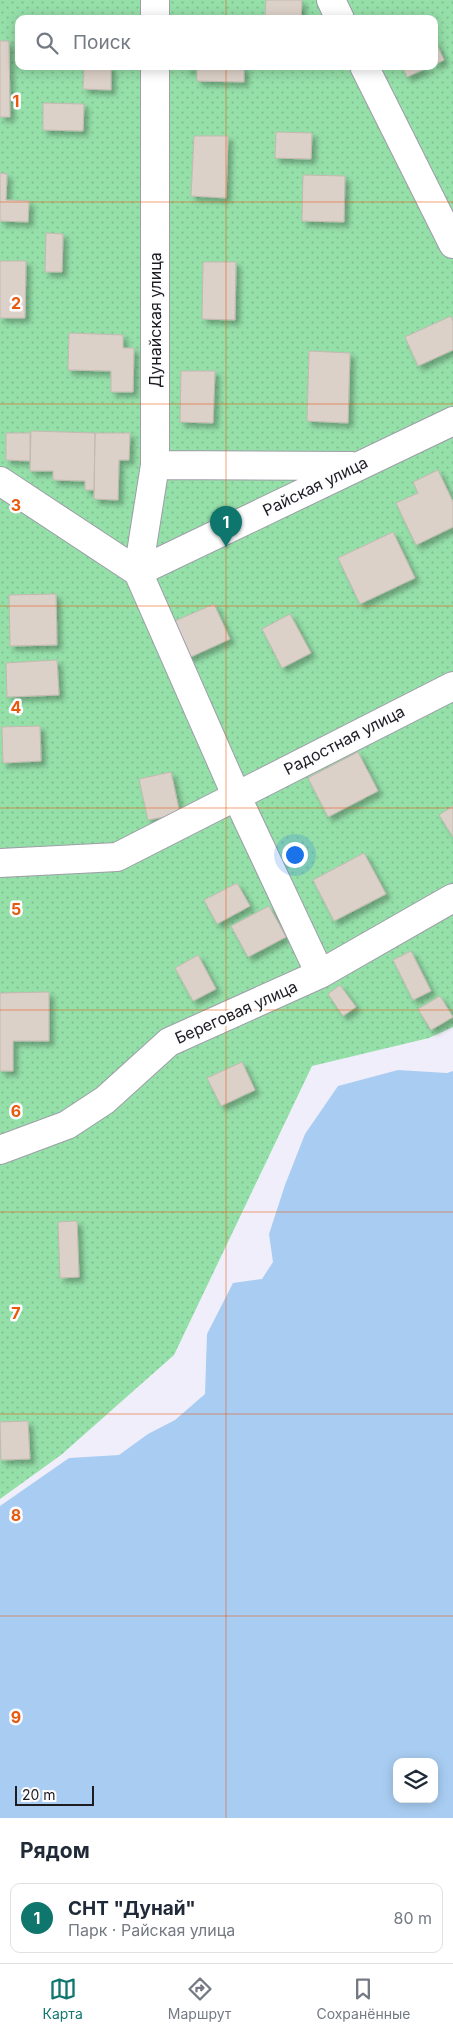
<!DOCTYPE html>
<html lang="ru">
<head>
<meta charset="utf-8">
<style>
  :root { --surface:#fff; --page:#f6f6f7; --text:#1f2937; --muted:#747a83; --line:#e0e1e3; --accent:#0f766e }
  body { margin:0; font-family:Inter,sans-serif; background:var(--page); color:var(--text) }
  .controls { position:absolute; right:15px; bottom:15px; display:grid; overflow:hidden; border-radius:10px; box-shadow:0 2px 12px #0003 }
  .controls button { width:45px; height:45px; display:grid; place-items:center; padding:0; border:0; border-bottom:1px solid var(--line); background:var(--surface); color:var(--text); font:25px sans-serif }
  .scale { position:absolute; left:15px; bottom:12px; width:79px; box-sizing:border-box; padding-left:5px; border:2px solid #1d1d21; border-top:0; font-size:14px; line-height:18px; white-space:nowrap; color:#1d1d21; -webkit-text-stroke:4px #fdfcff; paint-order:stroke }
  .you { position:absolute; left:294px; top:854px; width:18px; height:18px; margin:-12px; border:4px solid #fff; border-radius:50%; background:#1a73e8; box-shadow:0 0 0 8px #1a73e833 }
  .badge { display:grid; place-items:center; width:32px; height:32px; border-radius:50%; background:var(--accent); color:#fff; font-size:16px; font-weight:700 }
  .pin { position:absolute; translate:-50% -41px; filter:drop-shadow(0 1px 2px #0008) }
  .pin::after { content:''; position:absolute; top:26px; width:18px; height:15px; background:inherit; clip-path:polygon(0 0,100% 0,50% 100%) }
  .list { margin:0; padding:0; list-style:none }
  h2 { display:flex; justify-content:space-between; align-items:center; height:65px; margin:0; padding:0 20px; font-size:21px }
  h2 small { font-size:16px; font-weight:400; color:var(--muted) }
  .list li { display:grid; grid-template-columns:32px 1fr auto; gap:15px; align-items:center; box-sizing:border-box; height:70px; margin:0 10px 10px; padding:0 10px; border:1px solid var(--line); border-radius:10px }
  .list b { display:block; font-size:19px; white-space:nowrap }
  .list p { margin:0; font-size:16px; white-space:nowrap; color:var(--muted) }
  .list em { font-size:16px; font-style:normal; color:var(--muted) }
  .icon { flex:none; width:28px; height:28px; fill:none; stroke:currentColor; stroke-width:2; stroke-linecap:round; stroke-linejoin:round }
  .map { position:relative; flex:none; width:453px; height:1818px; overflow:hidden }
  .search { position:absolute; background:var(--surface); box-shadow:0 2px 12px #0003; left:15px; right:15px; top:15px; height:55px; display:flex; align-items:center; gap:12px; box-sizing:border-box; padding:0 18px; border-radius:10px; color:var(--muted); font-size:19px }
  .sheet { height:145px; background:var(--surface) }
  nav { display:flex; justify-content:space-around; align-items:center; box-sizing:border-box; height:70px; border-top:1px solid var(--line); background:var(--surface); font-size:14px; color:var(--muted) }
  nav a { display:grid; justify-items:center; gap:2px }
  nav .on { color:var(--accent) }
  .map>svg:first-child { display:block }
</style>
</head>
<body>
<div class="map">
<svg width="453" height="1818" viewBox="0 0 453 1818">
  <defs>
    <pattern id="garden-dots" width="8" height="8" patternUnits="userSpaceOnUse" patternTransform="scale(1.25)"><rect width="8" height="8" fill="#95dfa9"/><path d="M2 2h.1M6 6h.1" fill="none" stroke="#80bf91" stroke-width="1.8" stroke-linecap="round"/></pattern>
    <filter id="shadow"><feDropShadow dx="4.5" dy="4.5" stdDeviation="2.5" flood-color="#0004"/></filter>
  </defs>
  <rect width="100%" height="100%" fill="#f0eefa"/>
  <path fill="url(#garden-dots)" fill-rule="evenodd" d="M0,0H453V1027L429,1038L312,1066L174,1355L61,1455L0,1499ZM19,19H434V66H19Z"/>
  <path fill="#a9cdf2" fill-rule="evenodd" d="M398,1070L447,1073L453,1071V1818H0V1506L69,1458L119,1455L148,1434L175,1420L205,1394L207,1334L233,1283L262,1279L273,1262L269,1234L285,1185L305,1134L338,1086ZM397,1762H434V1799H397Z"/>
  <path fill="#dcd1c8" stroke="#c4b9b1" filter="url(#shadow)" d="M266,0H302L301,19L265,17Z
    M173,16L246,18V19H173Z
    M434,38L444,60L434,65Z
    M0,41H9L10,117H0Z
    M84,66H111V90L83,89Z
    M185,66H244V82L197,81V69H185Z
    M402,66H431L407,77Z
    M43,103L84,104L83,131L43,130Z
    M276,132L312,133L311,159L275,158Z
    M194,136H228L226,198L191,196Z
    M0,173L7,174L6,200L29,201L28,222L0,221Z
    M303,175L345,176L344,222L302,221Z
    M46,233L63,234L62,272H45Z
    M0,261H26L25,318H0Z
    M203,262H236L235,320L202,319Z
    M451,316L453,321V350L418,366L405,337Z
    M69,333L123,335V348H134L133,392H111V371L68,370Z
    M309,351L350,353L348,423L307,421Z
    M181,371H215L213,423L180,422Z
    M31,431L95,433L94,490H85V481L53,480V471H30Z
    M6,433H30V461L6,460Z
    M95,433H130L129,460H119L118,500L94,499Z
    M438,470L453,502V527L416,545L396,503L418,493L413,482Z
    M393,532L415,578L360,604L338,558Z
    M56,594L57,645L10,646L9,595Z
    M214,604L230,639L184,660L168,624Z
    M290,614L311,653L282,668L262,629Z
    M57,660L59,695L7,697L6,663Z
    M40,726L41,761L3,763L2,727Z
    M358,752L378,791L328,817L308,778Z
    M171,772L180,814L148,820L139,779Z
    M453,806V837L439,815Z
    M364,853L386,894L334,921L313,880Z
    M237,883L250,906L217,924L204,900Z
    M269,906L286,937L248,957L231,926Z
    M411,951L431,991L413,1000L393,960Z
    M198,955L216,989L193,1001L175,968Z
    M340,985L356,1007L343,1016L328,994Z
    M49,992V1041H13V1071H0V993Z
    M440,996L453,1017L431,1030L418,1009Z
    M242,1062L255,1090L221,1106L207,1078Z
    M77,1221L79,1277L60,1278L58,1222Z
    M28,1421L30,1459L1,1460L0,1422Z"/>
  <g fill="none" stroke-linecap="round" stroke-linejoin="round">
    <g stroke="#9e9da8" stroke-width="30">
      <path id="minor" d="M155,0V19
        M331,0L340,19
        M155,66V465L138,572L236,795L320,974
        M364,66L453,244
        M155,465L351,466
        M0,481L138,572L453,421
        M0,863L117,857L453,686
        M0,1150L67,1125L105,1100L169,1042L320,974L453,898"/>
    </g>
    <use href="#minor" stroke="#fff" stroke-width="28"/>
  </g>
  <path fill="none" stroke="#e8590c" stroke-width="1" stroke-opacity="0.55" d="M226,0V19M226,66V1818M0,202H453M0,404H453M0,606H453M0,808H453M0,1010H453M0,1212H453M0,1414H453M0,1616H453"/>
  <g text-anchor="middle" dominant-baseline="central" stroke-width="5" stroke-linejoin="round" paint-order="stroke">
    <g font-size="16" fill="#1d1d21" stroke="#fdfcff">
      <text transform="translate(155 320) rotate(-90)">Дунайская улица</text>
      <text transform="translate(315 486) rotate(-26)">Райская улица</text>
      <text transform="translate(344 740) rotate(-27)">Радостная улица</text>
      <text transform="translate(236 1012) rotate(-24)">Береговая улица</text>
    </g>
  </g>
  <g font-size="16" text-anchor="middle" font-weight="bold" fill="#e8590c" stroke="#fdfcff" stroke-width="5" stroke-linejoin="round" paint-order="stroke">
    <text x="16" y="107">1</text>
    <text x="16" y="309">2</text>
    <text x="16" y="511">3</text>
    <text x="16" y="713">4</text>
    <text x="16" y="915">5</text>
    <text x="16" y="1117">6</text>
    <text x="16" y="1319">7</text>
    <text x="16" y="1521">8</text>
    <text x="16" y="1723">9</text>
  </g>
</svg>
<div class="controls">
<button><svg class="icon" aria-label="layers" viewBox="0 0 24 24"><path d="M12 4l9 5-9 5-9-5zM3 14l9 5 9-5"/></svg></button>
</div>
<div class="scale">20 m</div>
<div class="you"></div>
<div class="pin badge" style="left:226px;top:547px">1</div>
<div class="search"><svg class="icon" aria-label="search" viewBox="0 0 24 24"><circle cx="10" cy="10" r="6"/><path d="M15 15l6 6"/></svg>Поиск</div>
</div>
<section class="sheet">
<h2>Рядом<small></small></h2>
<ul class="list">
<li><span class="badge">1</span><div><b>СНТ &quot;Дунай&quot;</b><p>Парк · Райская улица</p></div><em>80 m</em></li>
</ul>
</section>
<nav>
<a class="on"><svg class="icon" aria-label="map" viewBox="0 0 24 24"><path d="M3 6l6-2 6 2 6-2v14l-6 2-6-2-6 2zM9 4v14M15 6v14"/></svg>Карта</a>
<a><svg class="icon" aria-label="directions" viewBox="0 0 24 24"><path d="M12 3l9 9-9 9-9-9zM9 14v-3h6M13 9l2 2-2 2"/></svg>Маршрут</a>
<a><svg class="icon" aria-label="saved" viewBox="0 0 24 24"><path d="M7 4h10v16l-5-4-5 4z"/></svg>Сохранённые</a>
</nav>
</body>
</html>
